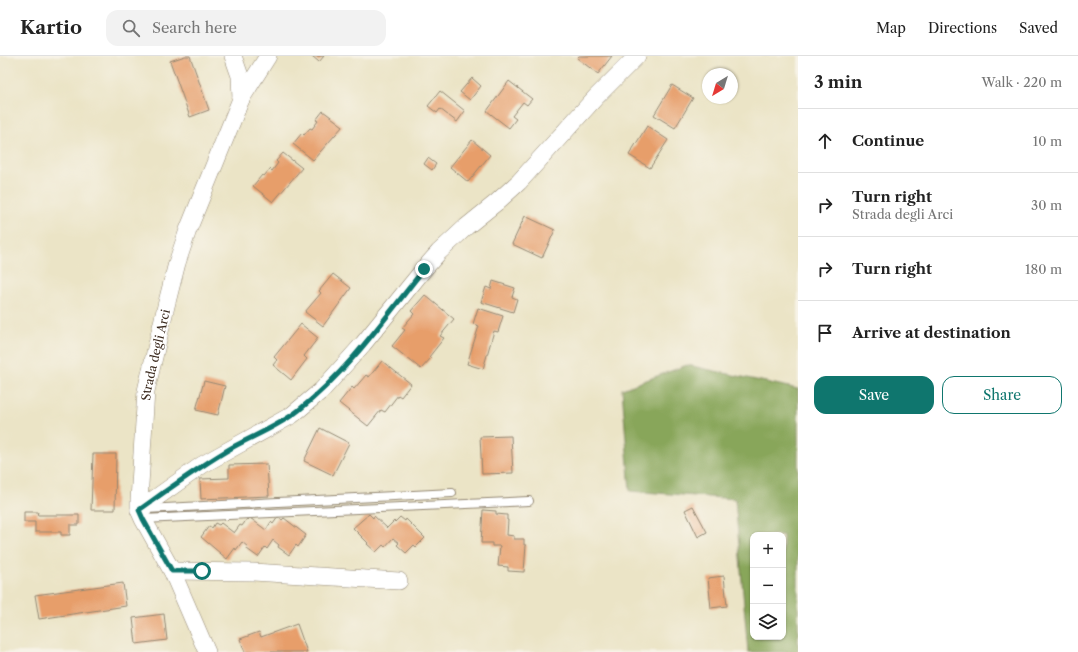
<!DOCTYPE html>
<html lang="en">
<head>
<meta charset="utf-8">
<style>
  :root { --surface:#fff; --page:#f2f2f2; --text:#222; --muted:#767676; --line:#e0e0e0; --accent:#0f766e }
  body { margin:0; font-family:"Libre Caslon Text",serif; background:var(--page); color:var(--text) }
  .controls { position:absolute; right:12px; bottom:12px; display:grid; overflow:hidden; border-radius:8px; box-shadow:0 1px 3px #0004 }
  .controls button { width:36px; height:36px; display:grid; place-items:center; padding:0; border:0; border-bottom:1px solid var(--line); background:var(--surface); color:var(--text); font:20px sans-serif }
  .compass { position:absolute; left:702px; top:12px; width:36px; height:36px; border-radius:50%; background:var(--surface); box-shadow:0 1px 3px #0004; rotate:218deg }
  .stop { position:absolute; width:12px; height:12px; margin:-9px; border:3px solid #0f766e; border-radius:50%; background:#fff }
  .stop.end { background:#0f766e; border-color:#fff; box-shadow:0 1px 4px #0008 }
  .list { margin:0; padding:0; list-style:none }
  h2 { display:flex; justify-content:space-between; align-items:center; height:52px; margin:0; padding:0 16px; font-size:17px }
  h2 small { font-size:13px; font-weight:400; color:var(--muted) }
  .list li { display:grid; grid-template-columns:26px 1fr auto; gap:12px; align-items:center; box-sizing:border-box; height:64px; padding:0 16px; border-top:1px solid var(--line) }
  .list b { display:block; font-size:15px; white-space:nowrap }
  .list p { margin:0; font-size:13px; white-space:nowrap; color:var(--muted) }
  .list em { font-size:13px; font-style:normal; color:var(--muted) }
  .actions { display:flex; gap:8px; padding:12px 16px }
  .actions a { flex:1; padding:9px 0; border:1px solid var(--accent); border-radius:12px; text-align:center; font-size:14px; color:var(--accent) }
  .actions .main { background:var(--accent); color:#fff }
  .icon { flex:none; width:22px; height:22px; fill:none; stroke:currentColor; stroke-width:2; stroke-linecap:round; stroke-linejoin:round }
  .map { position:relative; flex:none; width:798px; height:596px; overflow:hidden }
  header { display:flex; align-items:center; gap:24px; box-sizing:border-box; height:56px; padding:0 20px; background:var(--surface); border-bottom:1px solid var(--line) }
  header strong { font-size:19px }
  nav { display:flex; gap:22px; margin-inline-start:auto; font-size:14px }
  .search { width:280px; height:36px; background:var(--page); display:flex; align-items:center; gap:10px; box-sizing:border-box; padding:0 14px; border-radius:12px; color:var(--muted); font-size:15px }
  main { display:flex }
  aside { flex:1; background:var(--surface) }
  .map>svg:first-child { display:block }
</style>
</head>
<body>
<header>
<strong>Kartio</strong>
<div class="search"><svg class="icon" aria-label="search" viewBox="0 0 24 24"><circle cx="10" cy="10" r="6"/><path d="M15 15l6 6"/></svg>Search here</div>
<nav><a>Map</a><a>Directions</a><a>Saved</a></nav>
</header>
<main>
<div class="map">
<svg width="798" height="596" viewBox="0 0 798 596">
  <rect width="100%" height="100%" fill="#f7f3e8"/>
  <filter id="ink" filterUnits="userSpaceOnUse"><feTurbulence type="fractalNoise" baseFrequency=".025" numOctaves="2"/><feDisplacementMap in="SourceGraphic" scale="8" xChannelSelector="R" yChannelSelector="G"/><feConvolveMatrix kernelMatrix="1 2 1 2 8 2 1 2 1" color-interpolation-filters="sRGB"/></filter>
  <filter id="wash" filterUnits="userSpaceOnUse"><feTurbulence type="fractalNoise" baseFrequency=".012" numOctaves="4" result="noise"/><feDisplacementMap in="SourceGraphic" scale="16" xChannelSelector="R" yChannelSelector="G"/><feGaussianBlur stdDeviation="0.9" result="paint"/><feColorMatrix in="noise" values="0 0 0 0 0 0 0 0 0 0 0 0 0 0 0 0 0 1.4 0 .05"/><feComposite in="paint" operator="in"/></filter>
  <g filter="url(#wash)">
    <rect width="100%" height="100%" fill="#ebe4c6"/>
    <path fill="#88a65a" stroke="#62683c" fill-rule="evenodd" d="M687,309L798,333V596H748L735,443L630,435L622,333ZM753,479H783V581H753Z"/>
    <g id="blocks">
      <path fill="#e79e6b" d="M185,0H190L209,54L190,61L170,5Z
        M312,0H324L319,6Z
        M579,0H612L598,18L577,2Z
        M472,22L481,30L470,44L460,36Z
        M509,25L532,43L527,49L523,46L512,60L516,63L509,72L487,55Z
        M672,29L693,42L675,72L654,59Z
        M440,35L465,55L457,66L440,53L437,57L428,50Z
        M323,55L343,70L313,104L293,88L302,77L304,79L310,72L312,73L318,65L316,64Z
        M647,70L668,84L650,112L629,99Z
        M472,84L490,99L468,126L450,111Z
        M283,97L302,112L273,146L253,130L262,119L264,120L270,113L272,115L278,107L276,105Z
        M428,102L436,108L432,114L424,108Z
        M525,160L555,174L542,202L512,188Z
        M333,218L351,232L323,270L305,256L321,237L319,235Z
        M493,225L515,232L512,241L517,243L513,256L481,246L486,231L491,233Z
        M425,239L454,263L440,280L444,282L429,301L431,302L421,313L392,290L405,274L402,272L414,258L411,255Z
        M478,252L503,260L498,276L494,275L483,313L467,308L479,270L473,268Z
        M301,268L318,282L304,300L307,303L291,324L273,309L277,304L274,301Z
        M382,305L411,328L401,341L398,339L385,356L381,354L368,370L339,347L352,331L354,333L366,319L369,321Z
        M204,325L225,330L218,359L196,354Z
        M320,372L349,387L333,419L304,405Z
        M511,380L513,417L482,418L480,381Z
        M93,398H116L115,454H91Z
        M267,408L269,440L201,443L200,423L229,422V409Z
        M693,450L707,476L698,481L685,454Z
        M483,454L496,455V458L507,459V464H508L507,479L514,480V483H524V489H526L524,516L508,515V511L498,510L500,490H492V487H481Z
        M24,456H38L37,459H79V469H70V479H61V476H35V466H24Z
        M369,458L373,462L374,460L387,472L394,465L395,466L400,461L405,465L406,463L425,482L416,491L414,489L406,497L397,489L399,487L393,482L385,491L383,489L376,496L367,488L368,487L353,472Z
        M278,461L282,464L284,462L306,479L298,491L296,489L289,499L278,491L279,489L273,484L267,493L265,491L258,501L247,493L248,491L242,486L236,494L235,492L227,503L201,481L209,470L212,472L215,467L219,469L221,467L234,477L240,469L242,470L247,463L248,464L250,462L266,474L271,466L273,468Z
        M724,520L727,550L711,552L708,522Z
        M123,527L126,550L39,563L35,539Z
        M164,558L167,584L136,588L133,562Z
        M297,568L307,596H245L240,583L259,576L261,581Z"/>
    </g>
  </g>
  <g filter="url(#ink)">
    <use href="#blocks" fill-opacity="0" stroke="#938772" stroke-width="1"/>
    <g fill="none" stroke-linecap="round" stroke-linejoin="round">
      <g stroke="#938772" stroke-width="10">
        <path id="lane" d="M146,453L452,437
          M143,463L529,445"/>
      </g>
      <g stroke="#938772" stroke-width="18">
        <g id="street">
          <path d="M241,43L268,0"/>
          <path d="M139,454L202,409L292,359L322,334L363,288L424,213L439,196L466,171L497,146L519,126L596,41L637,0"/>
          <path d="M172,515L253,516L399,525"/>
          <path id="s1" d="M207,596L172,515L143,463L139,454V444L146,335L166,250L177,207L188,174L241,43L240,20L233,0"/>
        </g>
      </g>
      <use href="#lane" stroke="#fff" stroke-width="8"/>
      <use href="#street" stroke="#fff" stroke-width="17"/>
    </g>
  </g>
  <g fill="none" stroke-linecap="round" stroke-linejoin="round" filter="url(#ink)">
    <path stroke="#0f766e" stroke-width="5" d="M202,515H172L143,463L139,454C170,432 200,410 233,391C255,379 279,370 299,354C348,315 385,262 424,213"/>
  </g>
  <g text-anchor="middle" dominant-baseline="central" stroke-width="3.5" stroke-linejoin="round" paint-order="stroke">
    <g font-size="12" fill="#3b2a1e" stroke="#f7f3e8">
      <text stroke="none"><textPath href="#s1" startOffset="314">Strada degli Arci</textPath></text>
    </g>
  </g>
</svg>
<div class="controls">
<button>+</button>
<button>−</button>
<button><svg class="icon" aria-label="layers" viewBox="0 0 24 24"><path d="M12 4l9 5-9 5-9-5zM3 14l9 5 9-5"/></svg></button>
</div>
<svg class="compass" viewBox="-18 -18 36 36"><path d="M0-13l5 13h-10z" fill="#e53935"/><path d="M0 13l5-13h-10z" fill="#767676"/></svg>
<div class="stop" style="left:202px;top:515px"></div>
<div class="stop end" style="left:424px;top:213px"></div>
</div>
<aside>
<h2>3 min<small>Walk · 220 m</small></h2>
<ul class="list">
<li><svg class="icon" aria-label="ahead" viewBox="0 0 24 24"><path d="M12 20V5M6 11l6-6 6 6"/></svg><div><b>Continue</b></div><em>10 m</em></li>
<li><svg class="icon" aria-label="right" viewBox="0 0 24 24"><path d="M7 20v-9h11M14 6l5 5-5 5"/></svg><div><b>Turn right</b><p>Strada degli Arci</p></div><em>30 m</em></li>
<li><svg class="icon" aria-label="right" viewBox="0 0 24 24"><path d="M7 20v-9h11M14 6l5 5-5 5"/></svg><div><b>Turn right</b></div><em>180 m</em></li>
<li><svg class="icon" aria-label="arrive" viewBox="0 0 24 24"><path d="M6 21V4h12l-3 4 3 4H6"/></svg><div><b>Arrive at destination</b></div></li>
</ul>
<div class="actions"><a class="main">Save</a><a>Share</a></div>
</aside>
</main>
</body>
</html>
